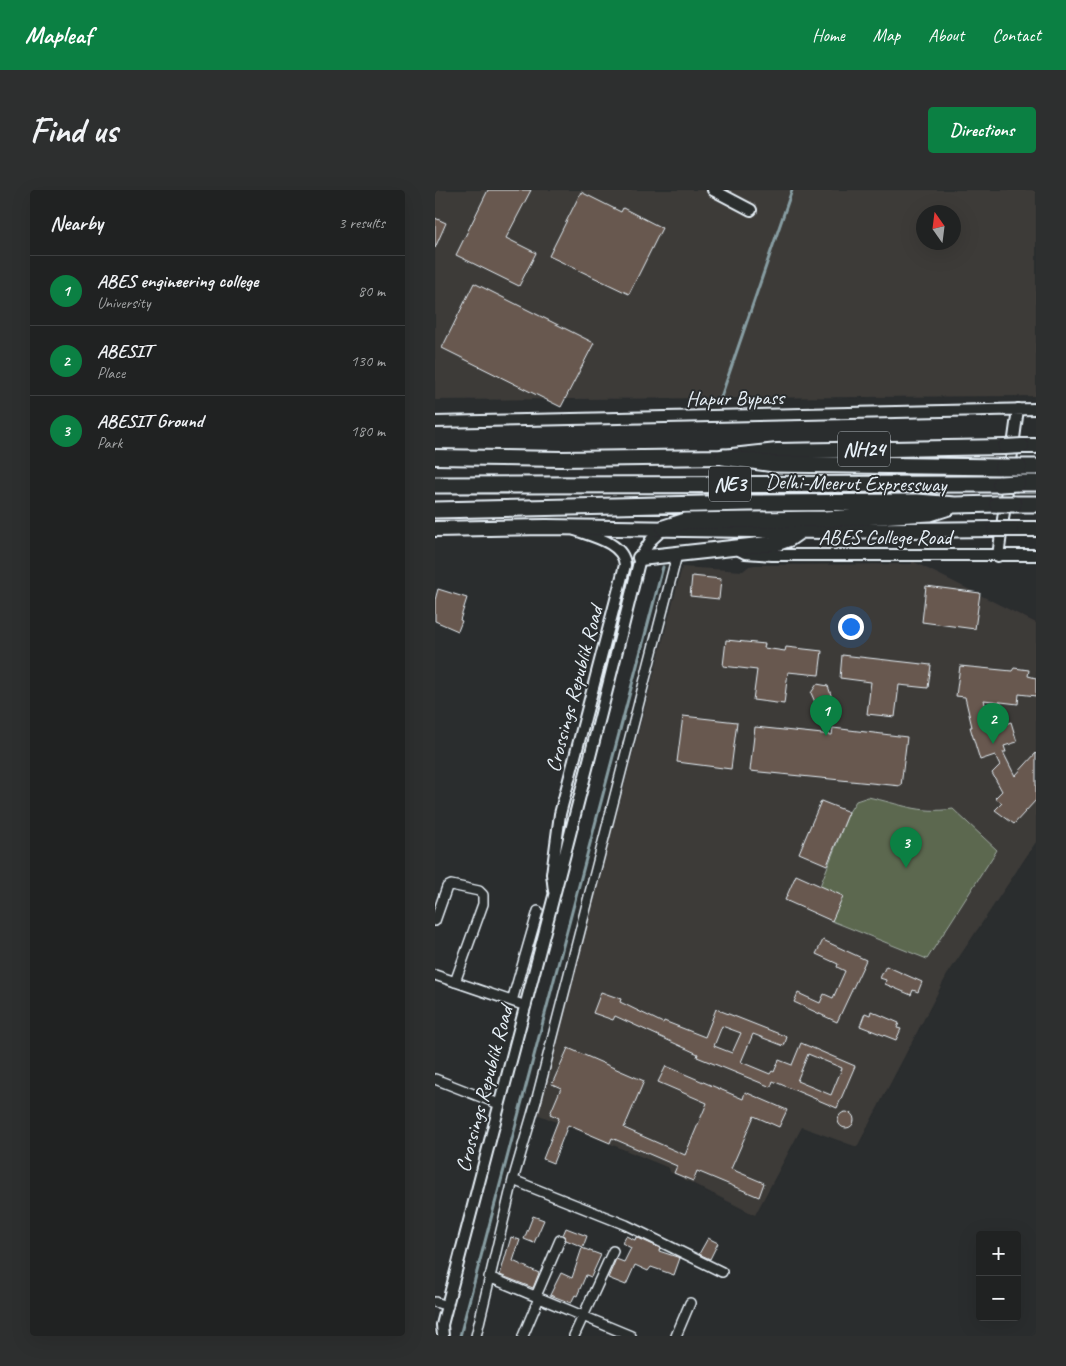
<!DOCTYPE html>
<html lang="en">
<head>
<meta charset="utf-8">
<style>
  :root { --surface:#202222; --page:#2d2f2f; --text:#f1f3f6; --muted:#a2a4a5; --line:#3d3f40; --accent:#0b8043 }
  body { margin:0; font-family:Caveat,sans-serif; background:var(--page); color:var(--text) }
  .controls { position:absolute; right:15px; bottom:15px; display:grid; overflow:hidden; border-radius:5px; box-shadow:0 5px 20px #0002 }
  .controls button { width:45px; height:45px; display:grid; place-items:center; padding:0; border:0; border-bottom:1px solid var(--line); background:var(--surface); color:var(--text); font:25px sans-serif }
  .compass { position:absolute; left:481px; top:15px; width:45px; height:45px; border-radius:50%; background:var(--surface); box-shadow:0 5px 20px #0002; rotate:346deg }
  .you { position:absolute; left:415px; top:436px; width:18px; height:18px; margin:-12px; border:4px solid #fff; border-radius:50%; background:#1a73e8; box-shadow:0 0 0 8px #1a73e833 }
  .badge { display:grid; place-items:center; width:32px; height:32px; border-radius:50%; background:var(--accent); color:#fff; font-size:16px; font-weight:700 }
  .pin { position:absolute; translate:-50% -41px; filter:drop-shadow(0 1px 2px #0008) }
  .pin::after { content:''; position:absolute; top:26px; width:18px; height:15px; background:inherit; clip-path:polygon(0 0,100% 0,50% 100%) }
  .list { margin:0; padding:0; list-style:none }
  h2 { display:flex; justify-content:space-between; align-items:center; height:65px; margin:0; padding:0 20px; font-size:21px }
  h2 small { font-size:16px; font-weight:400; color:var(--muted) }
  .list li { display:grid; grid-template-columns:32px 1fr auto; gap:15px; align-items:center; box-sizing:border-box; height:70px; padding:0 20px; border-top:1px solid var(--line) }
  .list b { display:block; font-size:19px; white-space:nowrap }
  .list p { margin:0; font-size:16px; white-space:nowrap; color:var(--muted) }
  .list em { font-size:16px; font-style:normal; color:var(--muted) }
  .map { position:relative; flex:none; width:601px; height:1146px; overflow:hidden; border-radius:5px }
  header { display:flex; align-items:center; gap:30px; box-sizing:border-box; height:70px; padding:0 25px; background:var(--accent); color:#fff }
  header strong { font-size:24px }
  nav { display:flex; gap:28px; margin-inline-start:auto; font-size:18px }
  .intro { display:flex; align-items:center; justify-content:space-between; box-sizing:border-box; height:120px; padding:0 30px }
  h1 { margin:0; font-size:35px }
  .button { padding:12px 22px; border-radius:5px; background:var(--accent); color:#fff; font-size:18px; font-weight:700 }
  main { display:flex; gap:30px; padding:0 30px }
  aside { flex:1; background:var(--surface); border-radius:5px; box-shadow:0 5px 20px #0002 }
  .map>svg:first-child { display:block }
</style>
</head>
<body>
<header>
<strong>Mapleaf</strong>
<nav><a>Home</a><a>Map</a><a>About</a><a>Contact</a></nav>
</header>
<div class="intro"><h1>Find us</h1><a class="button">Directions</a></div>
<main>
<aside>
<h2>Nearby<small>3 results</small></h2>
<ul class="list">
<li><span class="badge">1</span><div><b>ABES engineering college</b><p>University</p></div><em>80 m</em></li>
<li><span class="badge">2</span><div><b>ABESIT</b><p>Place</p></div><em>130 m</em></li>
<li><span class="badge">3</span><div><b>ABESIT Ground</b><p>Park</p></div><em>180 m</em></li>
</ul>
</aside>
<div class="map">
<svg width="601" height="1146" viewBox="0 0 601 1146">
  <rect width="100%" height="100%" fill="#2a2d2e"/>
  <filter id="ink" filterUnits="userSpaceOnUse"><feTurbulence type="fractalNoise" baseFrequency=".02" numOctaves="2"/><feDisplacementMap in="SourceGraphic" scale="10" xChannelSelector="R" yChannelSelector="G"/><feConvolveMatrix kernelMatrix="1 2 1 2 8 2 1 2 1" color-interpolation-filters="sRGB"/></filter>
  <g filter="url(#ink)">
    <path fill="#3c3a38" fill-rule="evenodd" d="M0,0H601V206L0,210ZM488,22H518V52H488Z
      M477,371L601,433V652L512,785L422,957L367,937L320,1025L235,982L234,978L102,924L247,377L308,381L314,376L320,375L477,374Z"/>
    <path fill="#5b6850" stroke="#a2aca4" d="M433,607C466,614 484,624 518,619L562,660L492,769L397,731L385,696L414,622L421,611Z"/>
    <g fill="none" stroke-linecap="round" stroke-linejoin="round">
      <path stroke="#879da2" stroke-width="3" d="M284,213L357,0
        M25,1146L228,377"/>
    </g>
    <path fill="#67594f" stroke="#e8f1f8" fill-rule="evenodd" d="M53,0H96L71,48L101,63L84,96L21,65Z
      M146,2L186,22L188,18L227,38L194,104L114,66Z
      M0,28L11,33L0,58Z
      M39,93L159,153L126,217L7,158Z
      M257,386L286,389L284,409L255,406Z
      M491,396L545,403L540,439L487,432Z
      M3,399L32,408L25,430L27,431L23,441L0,431V410Z
      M291,450L330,454L329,458L350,461L351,457L387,461L384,485L353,482L349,514L318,510L322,480L288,476Z
      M407,465L496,475L493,498L464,495L460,527L432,524L436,492L405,488Z
      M525,476L577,481L579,478L594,480L593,486L601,488V506L584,504L583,514L549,510L554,531L558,530L561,537L576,532L582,552L569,556L571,562H568L580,586L601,563V610L579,634L560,620L567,613L560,608L567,601L557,583L565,575L560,565L545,570L535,537H537L530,507L521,506Z
      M382,494L393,496L396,505L390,513L389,523L378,522L380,512L376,503Z
      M248,526L302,532L296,579L242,572Z
      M320,537L397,545L398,538L472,547L466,596L315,581Z
      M386,611L414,622L392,675L364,663Z
      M361,685L408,706L397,731L350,710Z
      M388,750L431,770L402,832L359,812L363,803L385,813L389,804L398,808L410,781L402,777L403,774L381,764Z
      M451,776L487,792L483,802L478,800L476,805L450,794L451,790L445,788Z
      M166,802L186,809L185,812L228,833L229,831L270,847L281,819L352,847L349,856L318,844L306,872L335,884L337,881L339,882L344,870L357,875L366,853L420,876L402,918L338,891L336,897L262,867L263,864L180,826L178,830L158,823ZM287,836L306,843L297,863L279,856ZM373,864L407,878L396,905L362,891Z
      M436,821L464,833L462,838L466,839L461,850L425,836L430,823L435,825Z
      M133,858L209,891L189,938L250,965L272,913L223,892L231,876L308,909L310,902L352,920L344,937L319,926L296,979L329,993L324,1007L262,981L258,991L239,983L242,976L177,948L175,953L133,935L118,973L108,969L124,928L115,924L126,898L117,894Z
      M403 930a8 8 0 1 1 16 0a8 8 0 1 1-16 0Z
      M98,1026L109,1030L99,1053L89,1049Z
      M131,1038L152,1046L148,1057L131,1050L128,1045Z
      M191,1046L200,1050L201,1047L225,1058L224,1061L245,1068L239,1085L216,1077L213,1081L200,1075L191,1095L173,1088L181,1069L189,1072L196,1058L187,1053Z
      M76,1047L85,1050L78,1071L104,1083L98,1098L65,1085Z
      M273,1048L283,1053L275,1069L264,1064Z
      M147,1058L166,1065L156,1087L151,1085L142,1106L140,1105L136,1113L115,1105L126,1083L137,1088Z"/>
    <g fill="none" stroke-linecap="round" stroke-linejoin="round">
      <g stroke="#e8f1f8" stroke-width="12">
        <path id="minor" d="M0,731L12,697L16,695L44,701L48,705V714L20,792
          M0,785L91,816
          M77,811L103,721
          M0,889L64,914
          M78,990L191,1035L287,1082
          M54,1087L196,1146
          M101,1106L125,1050
          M0,1112L13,1116
          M41,1146L78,990L102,908L242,365
          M88,1146L104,1108
          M139,1146L178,1061
          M241,1146L255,1113"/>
      </g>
      <g stroke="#e8f1f8" stroke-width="14">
        <path id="tertiary" d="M278,0L316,20
          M0,232L601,219
          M300,358L310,363L337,365H601
          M563,366L583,219
          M119,701L117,684L125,624L190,375C189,353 157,346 140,340
          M8,1146L7,1135C73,879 142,625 205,368L216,350L229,338"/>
      </g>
      <g stroke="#e8f1f8" stroke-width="18">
        <path id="trunk" d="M587,256H601
          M0,267L126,269L288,267L342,261L570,257
          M0,339L111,337L390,341L559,339
          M576,339H601
          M205,368L343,353L354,349L364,342"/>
      </g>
      <g stroke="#e8f1f8" stroke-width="19">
        <path id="motorway" d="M288,267L339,274L567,277
          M584,277H601
          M582,293H601
          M0,295L565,294
          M579,314H601
          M0,320L314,313L482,312L520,315L562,314
          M229,338L251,331L390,329L495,323L514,317"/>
      </g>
      <use href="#minor" stroke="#2a2d2e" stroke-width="9"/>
      <use href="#tertiary" stroke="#2a2d2e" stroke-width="10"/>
      <use href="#trunk" stroke="#2a2d2e" stroke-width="14"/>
      <use href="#motorway" stroke="#2a2d2e" stroke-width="15"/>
      <g stroke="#e8f1f8" stroke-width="18" stroke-linecap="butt">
        <path id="trunk-bridge" d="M570,257L587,256
          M559,339H576"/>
      </g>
      <g stroke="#e8f1f8" stroke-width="19" stroke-linecap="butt">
        <path id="motorway-bridge" d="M567,277H584
          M565,294L582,293
          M562,314H579"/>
      </g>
      <use href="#trunk-bridge" stroke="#2a2d2e" stroke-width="14"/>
      <use href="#motorway-bridge" stroke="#2a2d2e" stroke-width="15"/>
    </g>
  </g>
  <g text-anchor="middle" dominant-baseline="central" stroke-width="4" stroke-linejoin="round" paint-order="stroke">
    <g fill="#2a2d2e" stroke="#afb6bb" stroke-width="1">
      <rect x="403" y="241.5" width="52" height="35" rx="4"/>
      <rect x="274" y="276.5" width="42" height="35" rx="4"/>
    </g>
    <g font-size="20" font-weight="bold" fill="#e8f1f8">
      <text x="429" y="259">NH24</text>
      <text x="295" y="294">NE3</text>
    </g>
    <g font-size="21" fill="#e8f1f8" stroke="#2a2d2e">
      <text transform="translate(300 208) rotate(-1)">Hapur Bypass</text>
      <text transform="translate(421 293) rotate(1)">Delhi-Meerut Expressway</text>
      <text x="450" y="347">ABES College Road</text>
      <text transform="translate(139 499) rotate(-75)">Crossings Republik Road</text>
      <text transform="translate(49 899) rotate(-75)">Crossings Republik Road</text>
    </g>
  </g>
</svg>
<div class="controls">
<button>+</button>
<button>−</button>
</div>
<svg class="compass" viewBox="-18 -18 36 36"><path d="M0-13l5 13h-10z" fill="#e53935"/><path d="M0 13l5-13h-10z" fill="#a2a4a5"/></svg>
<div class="you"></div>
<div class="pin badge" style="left:391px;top:546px">1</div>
<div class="pin badge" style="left:558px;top:554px">2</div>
<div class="pin badge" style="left:471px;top:678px">3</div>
</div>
</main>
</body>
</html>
